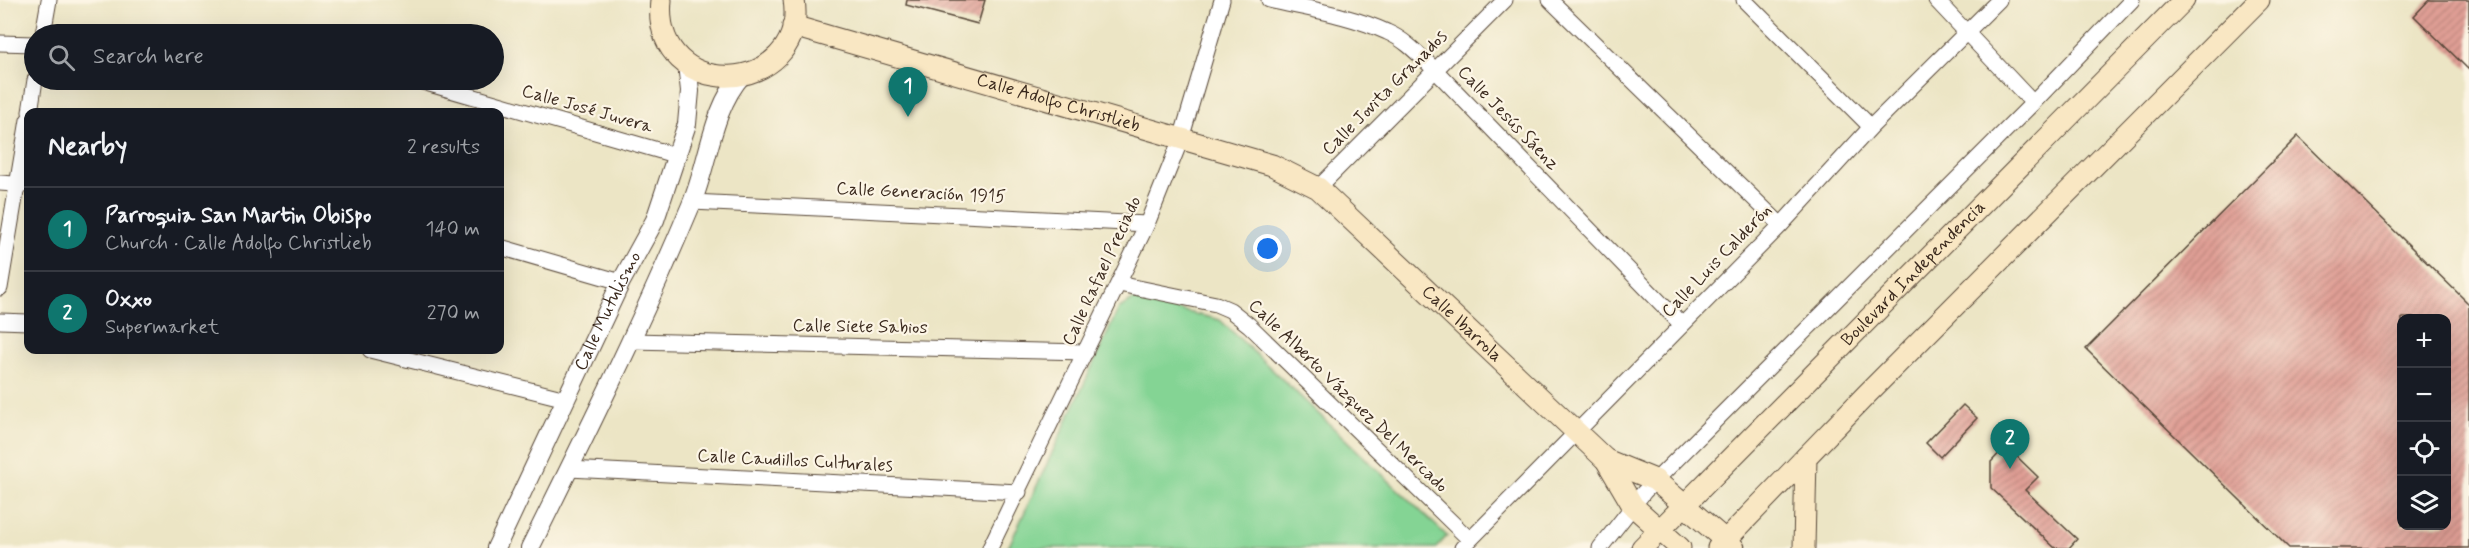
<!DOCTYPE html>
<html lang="en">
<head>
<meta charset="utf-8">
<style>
  :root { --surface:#171b24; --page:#242831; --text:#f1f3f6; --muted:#9ea1a6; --line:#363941; --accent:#0f766e }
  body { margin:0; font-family:Mynerve,sans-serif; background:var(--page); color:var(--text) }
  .controls { position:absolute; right:18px; bottom:18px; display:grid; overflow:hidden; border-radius:12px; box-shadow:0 6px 24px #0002 }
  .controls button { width:54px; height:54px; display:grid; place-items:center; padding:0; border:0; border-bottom:2px solid var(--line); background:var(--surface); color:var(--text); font:30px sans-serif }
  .you { position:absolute; left:1268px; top:249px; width:21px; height:21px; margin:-15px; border:4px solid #fff; border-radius:50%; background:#1a73e8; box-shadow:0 0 0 9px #1a73e833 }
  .badge { display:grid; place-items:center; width:39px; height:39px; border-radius:50%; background:var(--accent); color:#fff; font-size:20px; font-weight:700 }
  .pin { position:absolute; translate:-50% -50px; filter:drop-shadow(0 2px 3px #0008) }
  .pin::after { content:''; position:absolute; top:32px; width:21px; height:18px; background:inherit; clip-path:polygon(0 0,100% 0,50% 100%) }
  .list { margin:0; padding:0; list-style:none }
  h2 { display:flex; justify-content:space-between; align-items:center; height:78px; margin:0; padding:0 24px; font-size:26px }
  h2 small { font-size:20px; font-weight:400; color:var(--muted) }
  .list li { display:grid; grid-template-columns:39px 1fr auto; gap:18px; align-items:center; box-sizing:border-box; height:84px; padding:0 24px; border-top:2px solid var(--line) }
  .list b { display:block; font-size:22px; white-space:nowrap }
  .list p { margin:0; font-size:20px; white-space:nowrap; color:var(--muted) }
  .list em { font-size:20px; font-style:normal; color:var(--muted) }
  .icon { flex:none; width:33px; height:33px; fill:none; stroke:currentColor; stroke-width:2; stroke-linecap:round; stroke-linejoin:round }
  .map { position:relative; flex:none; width:2469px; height:548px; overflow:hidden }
  .search { position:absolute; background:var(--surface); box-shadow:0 6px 24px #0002; left:24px; top:24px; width:480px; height:66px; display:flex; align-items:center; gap:15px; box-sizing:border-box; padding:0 21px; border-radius:33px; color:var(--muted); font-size:22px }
  .panel { position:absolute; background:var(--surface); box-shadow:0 6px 24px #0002; left:24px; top:108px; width:480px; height:246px; border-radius:12px }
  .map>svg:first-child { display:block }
</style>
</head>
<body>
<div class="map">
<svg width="2469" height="548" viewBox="0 0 2469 548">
  <defs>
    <pattern id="building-hatch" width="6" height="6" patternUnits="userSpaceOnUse" patternTransform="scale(1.5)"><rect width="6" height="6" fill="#e09f95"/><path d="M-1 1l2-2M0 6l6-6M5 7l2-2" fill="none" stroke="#b78279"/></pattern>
  </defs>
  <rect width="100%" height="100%" fill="#fcf5e5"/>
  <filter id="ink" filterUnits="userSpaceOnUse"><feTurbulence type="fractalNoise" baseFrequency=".0167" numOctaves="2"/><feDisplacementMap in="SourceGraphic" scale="12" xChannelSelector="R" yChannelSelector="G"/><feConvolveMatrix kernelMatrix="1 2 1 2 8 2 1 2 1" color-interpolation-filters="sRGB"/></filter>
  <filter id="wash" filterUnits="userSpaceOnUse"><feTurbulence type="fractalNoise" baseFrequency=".008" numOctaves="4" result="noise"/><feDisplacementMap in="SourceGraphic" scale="24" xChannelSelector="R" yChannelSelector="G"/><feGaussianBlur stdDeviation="1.35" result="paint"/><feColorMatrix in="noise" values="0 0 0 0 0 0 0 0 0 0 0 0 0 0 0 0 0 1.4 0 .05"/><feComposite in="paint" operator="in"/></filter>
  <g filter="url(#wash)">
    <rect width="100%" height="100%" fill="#ece5c5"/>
    <path fill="#84d494" stroke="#607f59" stroke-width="1.5" d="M1135,299L1220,320L1447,536L1436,548H1008L1119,308Z"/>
    <g id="blocks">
      <path fill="url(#building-hatch)" fill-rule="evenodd" d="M907,0H985L978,24L906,5Z
        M2429,0H2469V70L2414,16Z
        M2298,136L2469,304V548H2289L2086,349ZM2402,318H2446V525H2402Z
        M1963,405L1977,418L1940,457L1926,443Z
        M2006,446L2038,477L2025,490L2077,539L2069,548H2055L1991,488V462Z"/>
    </g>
  </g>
  <g filter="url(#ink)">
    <use href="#blocks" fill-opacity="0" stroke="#564637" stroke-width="1.5"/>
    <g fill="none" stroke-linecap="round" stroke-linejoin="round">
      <g stroke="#564637" stroke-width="17">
        <path id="minor" d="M1269,0C1308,9 1350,15 1387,32C1406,40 1420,56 1435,70L1682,325
          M1550,0L1781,225
          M1744,0L1871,127
          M1936,0L2033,103
          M43,34L49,0
          M0,43L34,44
          M416,80L678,156
          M30,112L35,80
          M0,183L28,185
          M1318,188L1505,0
          M692,202L1147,224
          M500,247L621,282
          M1119,284L1216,304L1230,310L1249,325L1470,540
          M0,288L28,120
          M0,321L28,322
          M632,341L1086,352
          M370,350L566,399
          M569,469L1019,492
          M990,548L1147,224L1181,139L1222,0
          M1462,548L1781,225L1871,127L1999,0
          M1600,548L1644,492L2033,103L2132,0"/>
      </g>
      <g stroke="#564637" stroke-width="20">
        <g id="tertiary">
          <path id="s1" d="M496,548L621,282L655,220L687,124L690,91L687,64"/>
          <path d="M530,548C586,435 642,322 691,205C709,163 711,110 742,75"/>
        </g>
      </g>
      <g stroke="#564637" stroke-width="23">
        <g id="secondary">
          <path d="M661,0C651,107 809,96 794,0"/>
          <path id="s2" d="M793,26L1272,165L1318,188L1606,460L1633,506L1680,548"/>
          <path d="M1606,460L1655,480L1734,548"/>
          <path id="s3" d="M1642,548L2184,0"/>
          <path d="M1718,548L1867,394L2259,0"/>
          <path d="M1804,548L1806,457"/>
        </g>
      </g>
      <use href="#minor" stroke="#fff" stroke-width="15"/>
      <use href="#tertiary" stroke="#fff" stroke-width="18"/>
      <use href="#secondary" stroke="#f9e7c3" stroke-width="21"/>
    </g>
  </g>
  <g text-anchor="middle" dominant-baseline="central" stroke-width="4.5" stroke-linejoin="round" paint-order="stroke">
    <g font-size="18" fill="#3b2a1e" stroke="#fcf5e5">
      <text transform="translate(1385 93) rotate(-45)">Calle Jovita Granados</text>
      <text stroke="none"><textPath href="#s2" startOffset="276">Calle Adolfo Christlieb</textPath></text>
      <text transform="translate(587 109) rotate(16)">Calle José Juvera</text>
      <text transform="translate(1508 118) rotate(46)">Calle Jesús Sáenz</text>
      <text transform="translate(921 193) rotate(3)">Calle Generación 1915</text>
      <text transform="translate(1717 261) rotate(-46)">Calle Luis Calderón</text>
      <text transform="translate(1102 271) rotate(-65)">Calle Rafael Preciado</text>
      <text stroke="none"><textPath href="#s3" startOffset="386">Boulevard Independencia</textPath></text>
      <text stroke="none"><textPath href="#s1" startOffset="262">Calle Mutulismo</textPath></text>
      <text stroke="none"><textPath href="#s2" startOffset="748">Calle Ibarrola</textPath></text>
      <text transform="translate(860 327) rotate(1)">Calle Siete Sabios</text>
      <text transform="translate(1348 396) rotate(44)">Calle Alberto Vázquez Del Mercado</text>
      <text transform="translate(795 461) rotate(3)">Calle Caudillos Culturales</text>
    </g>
  </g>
</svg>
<div class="controls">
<button>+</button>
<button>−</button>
<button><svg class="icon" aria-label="locate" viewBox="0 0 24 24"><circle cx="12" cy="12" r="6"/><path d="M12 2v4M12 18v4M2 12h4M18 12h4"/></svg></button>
<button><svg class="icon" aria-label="layers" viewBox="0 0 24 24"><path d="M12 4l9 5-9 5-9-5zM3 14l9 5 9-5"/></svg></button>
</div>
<div class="you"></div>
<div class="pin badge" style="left:908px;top:117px">1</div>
<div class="pin badge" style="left:2010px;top:469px">2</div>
<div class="search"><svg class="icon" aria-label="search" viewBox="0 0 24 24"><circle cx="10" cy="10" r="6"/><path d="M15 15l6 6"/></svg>Search here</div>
<section class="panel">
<h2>Nearby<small>2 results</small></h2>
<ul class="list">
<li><span class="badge">1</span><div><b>Parroquia San Martin Obispo</b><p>Church · Calle Adolfo Christlieb</p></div><em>140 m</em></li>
<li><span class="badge">2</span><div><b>Oxxo</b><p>Supermarket</p></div><em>270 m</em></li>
</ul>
</section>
</div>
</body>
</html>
